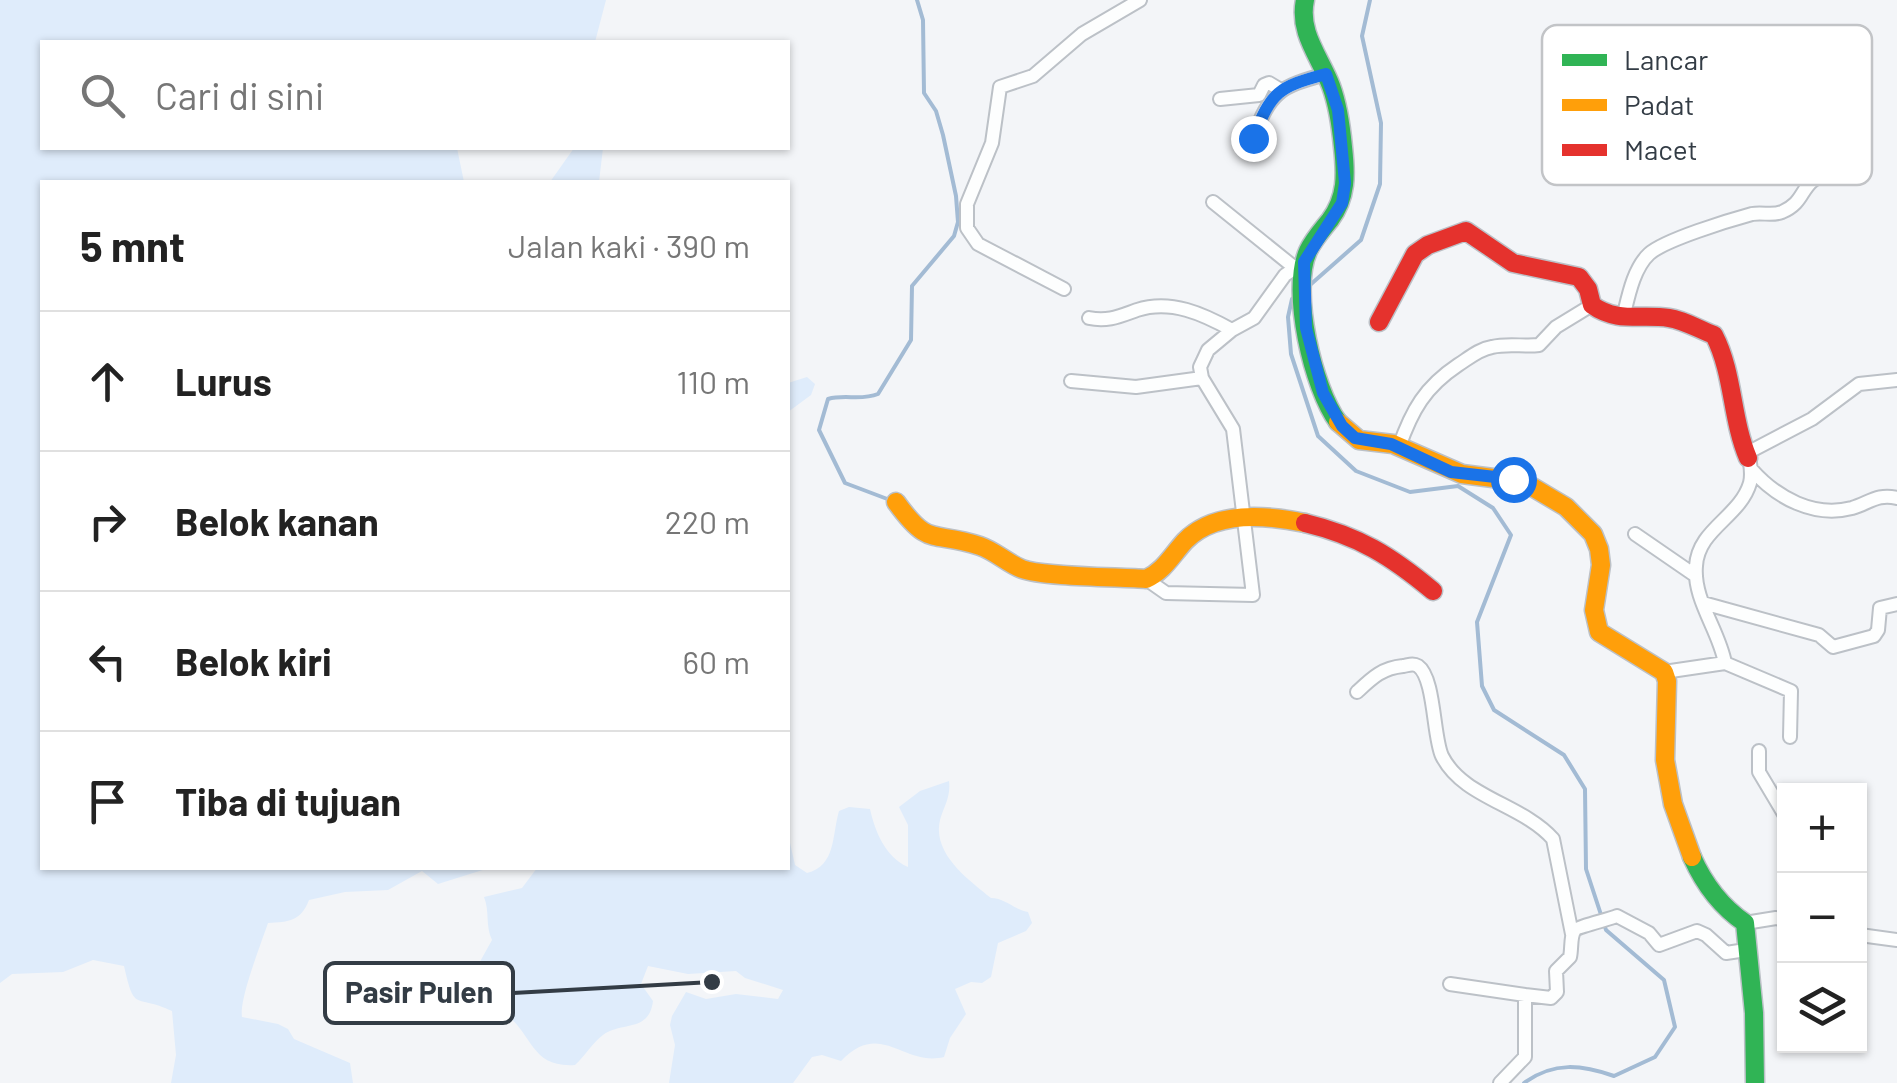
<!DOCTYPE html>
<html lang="id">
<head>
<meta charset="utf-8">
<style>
  :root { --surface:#fff; --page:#f6f6f6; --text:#222; --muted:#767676; --line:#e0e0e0 }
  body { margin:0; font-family:Barlow,sans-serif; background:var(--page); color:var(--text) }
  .controls { position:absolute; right:30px; bottom:30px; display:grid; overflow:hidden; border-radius:0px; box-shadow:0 2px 8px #0004 }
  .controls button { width:90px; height:90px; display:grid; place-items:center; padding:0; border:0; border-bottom:2px solid var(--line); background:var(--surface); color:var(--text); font:50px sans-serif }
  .stop { position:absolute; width:30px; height:30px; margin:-22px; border:8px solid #1a73e8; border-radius:50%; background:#fff }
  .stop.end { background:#1a73e8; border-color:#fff; box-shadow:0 2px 10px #0008 }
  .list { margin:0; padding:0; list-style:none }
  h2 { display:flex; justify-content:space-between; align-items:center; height:130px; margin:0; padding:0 40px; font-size:42px }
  h2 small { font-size:32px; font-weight:400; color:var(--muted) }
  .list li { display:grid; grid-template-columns:65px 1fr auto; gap:30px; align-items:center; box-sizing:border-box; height:140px; padding:0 40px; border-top:2px solid var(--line) }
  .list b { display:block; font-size:38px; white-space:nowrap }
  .list em { font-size:32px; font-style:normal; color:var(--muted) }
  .icon { flex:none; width:55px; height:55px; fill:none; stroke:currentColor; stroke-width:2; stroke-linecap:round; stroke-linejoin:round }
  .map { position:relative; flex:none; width:1897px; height:1083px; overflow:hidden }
  .search { position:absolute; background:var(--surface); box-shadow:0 2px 8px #0004; left:40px; top:40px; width:750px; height:110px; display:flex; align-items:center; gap:25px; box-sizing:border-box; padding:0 35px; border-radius:0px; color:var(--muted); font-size:38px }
  .panel { position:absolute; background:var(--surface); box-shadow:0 2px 8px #0004; left:40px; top:180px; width:750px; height:690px; border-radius:0px }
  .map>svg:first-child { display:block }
</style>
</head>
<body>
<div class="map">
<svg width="1897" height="1083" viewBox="0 0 1897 1083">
  <rect width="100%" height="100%" fill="#f3f5f8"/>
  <path fill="#dfecfb" d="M0,0H606L595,42H42V148H457L464,182H42V868H489L438,884L422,871L388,890L345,892L309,900C301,921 289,922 268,923C261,944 239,999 242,1017L278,1024L288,1029L294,1039L350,1063L353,1083H171L176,1055L172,1011C134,993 135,1014 124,966L93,960L63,972L12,974L0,983Z
    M574,148H603L599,182H550Z
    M807,377L815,384L811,395L788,412V383Z
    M949,781C951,797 944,806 940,820C932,854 969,880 991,898C1005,898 1013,909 1028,912L1032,923L1026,931L998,943L991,977L982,983L971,982L955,989L966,1014L950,1038L944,1057C903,1067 881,1019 841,1061L822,1055L812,1057L793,1083H669L675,1045L670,1025L672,1016L686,992L706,999L736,994L778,999L783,990L745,978L736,971L688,974L648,966L641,984L653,1001C649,1033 622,1021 603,1035C593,1042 585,1056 575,1065C532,1068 533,1036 508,1016C493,1003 477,997 472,976L492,940C485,925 490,912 484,897L522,888L537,868H788V834L795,865L807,873C836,866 832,835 839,811L849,807L870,809C875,831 885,857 908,867V825L899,807L920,791Z"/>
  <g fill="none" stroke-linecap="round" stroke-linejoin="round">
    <path stroke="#a3bbd4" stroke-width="4" d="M1310,285L1361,240L1380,184L1381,123L1362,36L1370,0
      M1298,295L1292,299L1288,317L1291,354L1318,436L1356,471L1410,492L1458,486L1493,508L1511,535L1477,622L1482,686L1494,710L1564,755L1585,789L1586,869L1606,930L1664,980L1675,1027L1655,1057L1614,1076C1582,1065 1554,1061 1524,1083
      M890,500L845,483L819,430L828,399C845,394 861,401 878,394L911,340L912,286L954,236L958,222L956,196L943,135L936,111L924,93L923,20L917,0"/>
    <g stroke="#bcc1c7" stroke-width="16">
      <path id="street" d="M1220,99L1259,95L1264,85L1269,83L1279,89
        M1253,138C1271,91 1279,87 1326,74
        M1213,202L1295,268
        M1064,289L978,244L967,228V204L992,143L1000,87L1033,76L1082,34L1140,0
        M1089,318C1108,322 1120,316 1137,310C1171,299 1203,314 1232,330
        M1623,318C1628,298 1633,269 1649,254C1664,240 1730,220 1752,214C1763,212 1772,216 1782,212C1810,200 1796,180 1835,171L1840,114
        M1071,381L1136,387L1202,378
        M1399,447C1412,410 1425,387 1458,365C1469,358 1479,349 1492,347C1508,343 1524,347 1539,345L1556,327L1592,305
        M1752,470C1777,498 1814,518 1852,508C1869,503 1878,493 1897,498
        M1635,534L1696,576
        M1146,579L1166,593L1253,595L1233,429L1202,378L1200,367L1208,350L1232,330L1254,318L1285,275L1304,262
        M1703,603L1819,635L1833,647L1874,636L1878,630L1880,608L1897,604
        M1725,663L1791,691L1790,737
        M1664,672L1725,663C1719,630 1693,600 1696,566C1698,529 1740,517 1750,483C1753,471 1749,463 1749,452L1812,419L1859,384L1897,380
        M1357,692C1372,678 1382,668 1403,666C1409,665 1413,663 1418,666C1435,678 1433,737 1442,756C1463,798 1522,804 1553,839L1572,934
        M1759,751V772L1784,814
        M1745,923L1776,918L1784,920
        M1860,935L1897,940
        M1450,984L1525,995
        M1500,1083L1525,1057V995L1551,998L1557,992L1556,971L1570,957C1572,949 1570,936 1575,930C1577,927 1610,919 1617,916L1649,933L1659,945L1697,931L1706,935L1726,953L1746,950"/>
    </g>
    <g stroke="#bcc1c7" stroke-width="21">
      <path id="fast" d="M1305,0C1298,33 1320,57 1331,86C1338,105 1341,126 1343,147C1346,174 1347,197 1330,220C1322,230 1313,240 1308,251C1290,291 1313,388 1338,422
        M1692,857C1704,884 1720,906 1745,923L1754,1013L1755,1083"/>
    </g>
    <g stroke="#bcc1c7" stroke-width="21">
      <path id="slow" d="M1338,422L1359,440L1393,444L1462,474L1524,482L1566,507L1593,534L1599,549L1601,565L1594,610L1599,632L1664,672L1667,681L1665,760L1673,804L1692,857
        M896,502C930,549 932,530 980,546C995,551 1007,563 1022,569C1043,577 1118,577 1146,579C1164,571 1172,555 1185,541C1215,510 1267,515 1305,523"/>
    </g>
    <g stroke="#bcc1c7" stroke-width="21">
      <path id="jam" d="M1379,322L1415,254L1428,245L1466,231L1513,263L1579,277L1588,289L1592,305C1617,323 1641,314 1669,318C1684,320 1700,330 1714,335C1734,374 1731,418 1748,458
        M1305,523C1359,536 1391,556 1433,591"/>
    </g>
    <use href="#street" stroke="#fdfefe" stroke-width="12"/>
    <use href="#fast" stroke="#30b455" stroke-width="18"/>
    <use href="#slow" stroke="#ff9f0a" stroke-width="18"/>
    <use href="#jam" stroke="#e5322d" stroke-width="18"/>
  </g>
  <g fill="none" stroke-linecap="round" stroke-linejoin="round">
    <path stroke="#1a73e8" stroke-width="12" d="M1253,138C1272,91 1278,87 1326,74L1338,110L1345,183L1342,203L1304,262L1306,328L1323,393L1342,426L1355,438L1391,444L1451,472L1513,479"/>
  </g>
  <rect x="1542" y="25" width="330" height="160" rx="15" fill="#fff" stroke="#c2c4c7" stroke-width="2.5"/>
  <rect x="1562" y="54" width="45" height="12" fill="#30b455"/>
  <rect x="1562" y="99" width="45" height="12" fill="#ff9f0a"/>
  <rect x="1562" y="144" width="45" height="12" fill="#e5322d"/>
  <g font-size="28" fill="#333c45">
    <text x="1624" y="70">Lancar</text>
    <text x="1624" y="115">Padat</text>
    <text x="1624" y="160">Macet</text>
  </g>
  <path fill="none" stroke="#333c45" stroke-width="4" d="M712 982L513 993"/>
  <circle fill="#333c45" stroke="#fff" stroke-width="4" cx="712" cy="982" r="10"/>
  <rect fill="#fff" stroke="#333c45" stroke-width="4" x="325" y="963" width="188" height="60" rx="10"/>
  <g font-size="30" text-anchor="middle" font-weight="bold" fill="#333c45">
    <text x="419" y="1003">Pasir Pulen</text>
  </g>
</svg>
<div class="controls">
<button>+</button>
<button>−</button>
<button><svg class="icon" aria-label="layers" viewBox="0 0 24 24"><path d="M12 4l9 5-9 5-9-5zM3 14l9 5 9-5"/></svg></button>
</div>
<div class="stop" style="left:1513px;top:479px"></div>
<div class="stop end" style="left:1253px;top:138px"></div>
<div class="search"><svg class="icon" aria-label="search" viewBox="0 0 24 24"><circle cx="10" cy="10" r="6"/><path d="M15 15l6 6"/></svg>Cari di sini</div>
<section class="panel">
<h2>5 mnt<small>Jalan kaki · 390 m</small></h2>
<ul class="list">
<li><svg class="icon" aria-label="ahead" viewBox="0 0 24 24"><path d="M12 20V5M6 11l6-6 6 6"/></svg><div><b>Lurus</b></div><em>110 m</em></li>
<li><svg class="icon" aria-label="right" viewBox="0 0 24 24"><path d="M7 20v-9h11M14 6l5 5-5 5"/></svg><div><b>Belok kanan</b></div><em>220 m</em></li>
<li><svg class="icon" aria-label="left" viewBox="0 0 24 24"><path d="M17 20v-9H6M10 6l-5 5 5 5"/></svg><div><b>Belok kiri</b></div><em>60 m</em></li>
<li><svg class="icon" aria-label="arrive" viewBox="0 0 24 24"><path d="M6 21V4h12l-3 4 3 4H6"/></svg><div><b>Tiba di tujuan</b></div></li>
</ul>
</section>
</div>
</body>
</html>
